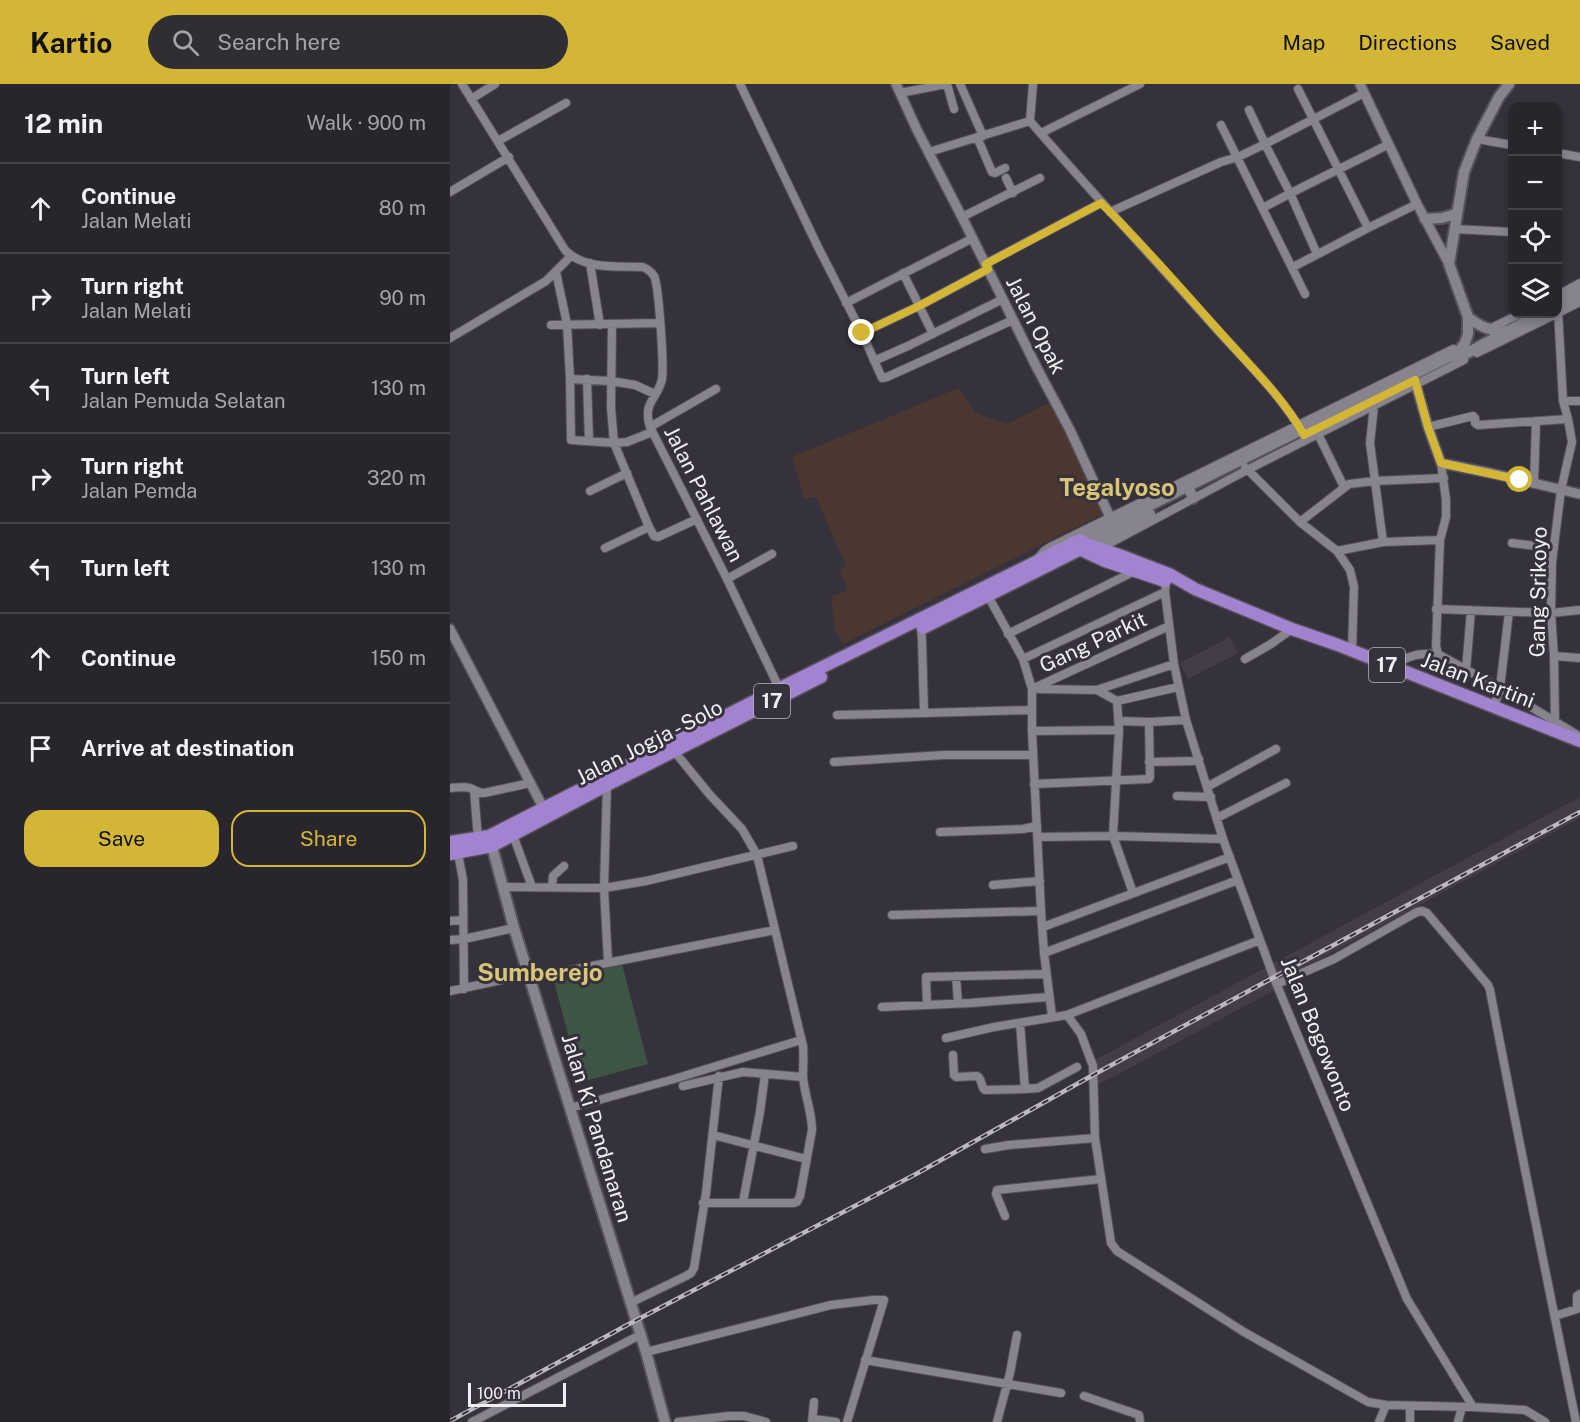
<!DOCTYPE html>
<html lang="en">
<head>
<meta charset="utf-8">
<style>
  :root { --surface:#28262c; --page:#302e34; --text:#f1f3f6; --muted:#a5a5a9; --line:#444348; --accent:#d3b635 }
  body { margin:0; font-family:"Public Sans",sans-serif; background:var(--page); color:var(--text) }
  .controls { position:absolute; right:18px; top:18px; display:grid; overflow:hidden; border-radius:12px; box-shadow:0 3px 9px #0003 }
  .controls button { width:54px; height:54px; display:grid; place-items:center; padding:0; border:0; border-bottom:2px solid var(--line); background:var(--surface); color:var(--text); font:30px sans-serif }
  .scale { position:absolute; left:18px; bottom:15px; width:98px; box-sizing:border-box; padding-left:6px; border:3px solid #f1eef4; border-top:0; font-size:16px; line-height:21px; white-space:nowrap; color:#f1eef4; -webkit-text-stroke:4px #36323b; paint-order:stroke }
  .stop { position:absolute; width:18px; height:18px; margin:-14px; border:4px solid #d3b635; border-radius:50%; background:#fff }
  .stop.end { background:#d3b635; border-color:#fff; box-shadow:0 2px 6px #0008 }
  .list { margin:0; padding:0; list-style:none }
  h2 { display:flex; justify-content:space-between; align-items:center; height:78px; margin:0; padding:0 24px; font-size:26px }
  h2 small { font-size:20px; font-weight:400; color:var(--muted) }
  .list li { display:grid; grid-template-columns:39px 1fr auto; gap:18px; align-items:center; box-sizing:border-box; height:90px; padding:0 24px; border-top:2px solid var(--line) }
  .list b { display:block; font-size:22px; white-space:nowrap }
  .list p { margin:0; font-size:20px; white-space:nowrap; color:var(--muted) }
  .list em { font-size:20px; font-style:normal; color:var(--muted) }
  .actions { display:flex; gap:12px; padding:18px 24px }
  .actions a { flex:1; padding:14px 0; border:2px solid var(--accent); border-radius:18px; text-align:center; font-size:21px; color:var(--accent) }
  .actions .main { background:var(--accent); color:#111 }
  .icon { flex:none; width:33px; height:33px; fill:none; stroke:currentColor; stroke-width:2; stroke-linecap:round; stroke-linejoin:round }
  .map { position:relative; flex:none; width:1130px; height:1338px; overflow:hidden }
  header { display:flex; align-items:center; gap:36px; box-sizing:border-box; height:84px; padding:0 30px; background:var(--accent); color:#111 }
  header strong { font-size:28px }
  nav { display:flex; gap:33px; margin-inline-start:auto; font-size:21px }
  .search { width:420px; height:54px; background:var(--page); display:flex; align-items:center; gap:15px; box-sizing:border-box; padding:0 21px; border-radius:33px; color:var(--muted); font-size:22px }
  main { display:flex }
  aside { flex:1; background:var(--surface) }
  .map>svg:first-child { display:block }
</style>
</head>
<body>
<header>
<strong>Kartio</strong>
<div class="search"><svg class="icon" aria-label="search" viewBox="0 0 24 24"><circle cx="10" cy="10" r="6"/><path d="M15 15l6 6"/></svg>Search here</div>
<nav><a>Map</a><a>Directions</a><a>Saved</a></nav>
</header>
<main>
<aside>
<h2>12 min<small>Walk · 900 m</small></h2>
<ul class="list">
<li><svg class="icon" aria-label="ahead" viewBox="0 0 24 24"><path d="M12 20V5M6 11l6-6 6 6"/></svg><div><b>Continue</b><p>Jalan Melati</p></div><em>80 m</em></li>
<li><svg class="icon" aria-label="right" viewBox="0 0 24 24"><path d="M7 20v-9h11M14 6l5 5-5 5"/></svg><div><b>Turn right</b><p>Jalan Melati</p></div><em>90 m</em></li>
<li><svg class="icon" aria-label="left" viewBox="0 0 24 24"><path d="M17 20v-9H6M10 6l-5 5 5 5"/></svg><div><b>Turn left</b><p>Jalan Pemuda Selatan</p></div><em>130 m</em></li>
<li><svg class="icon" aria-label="right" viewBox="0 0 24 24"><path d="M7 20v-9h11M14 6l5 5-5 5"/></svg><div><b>Turn right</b><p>Jalan Pemda</p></div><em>320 m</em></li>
<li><svg class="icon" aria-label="left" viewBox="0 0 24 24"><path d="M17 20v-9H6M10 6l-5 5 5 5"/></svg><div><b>Turn left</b></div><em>130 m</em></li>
<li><svg class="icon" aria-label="ahead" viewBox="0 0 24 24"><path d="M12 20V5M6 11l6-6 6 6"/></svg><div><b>Continue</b></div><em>150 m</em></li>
<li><svg class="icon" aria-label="arrive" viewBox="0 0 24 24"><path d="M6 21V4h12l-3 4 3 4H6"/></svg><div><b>Arrive at destination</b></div></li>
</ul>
<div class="actions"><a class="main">Save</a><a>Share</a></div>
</aside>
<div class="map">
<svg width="1130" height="1338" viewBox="0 0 1130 1338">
  <rect width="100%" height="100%" fill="#36323b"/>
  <path fill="#433d4a" d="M780,553L788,569L738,595L730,579Z
    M1130,713V734L824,900L825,906L648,1001L645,976Z"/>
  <path fill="#4a3730" d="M509,304L525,329L557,340L600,318L655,429L393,560L385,546L381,513L398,506L389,486L396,482L366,413L354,415L342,373Z"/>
  <path fill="#3e5444" d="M172,880L198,980L131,998L104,898Z"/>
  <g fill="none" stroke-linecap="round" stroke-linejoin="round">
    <g stroke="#555159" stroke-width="10">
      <path id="minor" d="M12,0L115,166C134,186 168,182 193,183C197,185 201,187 204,192C209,201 214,283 212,295C208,315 192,318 200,343L277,495L331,608
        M290,0L368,163L412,249L432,294L437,293L563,236
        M497,0L504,25
        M510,0L533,52
        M583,0L580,37C639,106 701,171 761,239C793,275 830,309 854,351
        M848,5L918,144
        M450,9L496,0
        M21,15L45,0
        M799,26L815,60L914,9
        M771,41L855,210
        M591,49L690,0
        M527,53L542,88L545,89L555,84
        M1027,55L1062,61
        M48,57L116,19
        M479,68L580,37
        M1108,69L1130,73
        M556,94L563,109
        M0,108L59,73
        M813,124C854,101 897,82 939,60
        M660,128L771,78L788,73L815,60L840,109L867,170
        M512,133L590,94
        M1004,145L1062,148
        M140,179L150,241
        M535,180L651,119
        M843,183L918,144L967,120
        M106,188L117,240L120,295
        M453,189L483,250
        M1108,211L1130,199
        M396,219L523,154
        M1108,229L1130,218
        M101,241L210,239
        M162,241L161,324L164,359L199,443L204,452L208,453L247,435
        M1039,245L1070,230
        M412,249L469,222L538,185
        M0,254L96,197L121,172
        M1027,269L1106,230
        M424,277L460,261L553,215
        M137,295L139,356
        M1113,317H1130
        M924,322L920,359L933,458
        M200,343L266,305
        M978,343L1023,332L1025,334V339L1028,341L1118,335L1113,317L1108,226
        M202,348L177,358L164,359L121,356L120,295L161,297L185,301L205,310
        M868,350L894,403
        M991,379L996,416V433L990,456L986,562L988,570L993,573L1050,604L1129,652
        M795,383L850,438L887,467L900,486L904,503L902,567
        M1084,400L1086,337
        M140,407L177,389
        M850,438L899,400L925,397L994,394
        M1062,459L1104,464
        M155,464L199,443
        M649,465L797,386L1014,276
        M887,467L933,458L990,456
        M588,474L594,467L602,462L1003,265
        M277,495L322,470
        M716,497L715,508L724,580L736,636L773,755L810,856L824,894L957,1215L1023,1323L1075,1326L1095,1338
        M538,512L573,575L582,605V647L591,827L594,869L602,932
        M986,525L1101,529L1130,526
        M469,541L471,544L472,556L474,629L581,626
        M558,550L685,487
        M1104,572L1130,574
        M573,575L715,508
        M795,575L821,560L842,545
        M942,583C958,571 969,569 988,570
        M1016,586L1021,526
        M582,605L719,542
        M589,605L647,606L724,580
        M647,606L667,617L669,646L663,752L683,809
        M667,617L728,603
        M1044,623L1050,604L1059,528
        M387,631L474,629
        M670,637L699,638L736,636
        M1105,638L1104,572L1101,529L1102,478L1111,406L1122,358L1118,335
        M582,647L669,646
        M224,667L260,711L292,745L307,771L353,962C354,972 353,982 353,992C354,1010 362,1027 362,1046L350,1112L347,1118L343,1119H253
        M384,678L494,671H583
        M699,678L744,677L749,675
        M584,700L699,695L700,693L699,638
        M157,701L154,804L158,878
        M757,703L826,665
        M0,704C6,704 14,702 20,704C26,706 28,709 34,709L80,699
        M24,706L28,754
        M727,712L761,713
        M767,734L836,699
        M490,748L573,745L587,742
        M63,751L82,803
        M588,753L663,752L773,755
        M8,769L13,796L14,905
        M543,801L590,797
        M53,803L154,804L196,797L343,762
        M102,803L103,792L114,782
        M442,831L591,827
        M0,837L13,836
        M593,843L780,773
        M0,856L14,855L64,844
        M594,869L788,796
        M506,892L508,919
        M81,894L325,846
        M827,900L884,875L967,828L972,827L977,829L1038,901L1040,906C1067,1050 1097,1194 1126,1338
        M0,907L79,890
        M477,921L476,893L596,890
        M432,923L520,919L599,913
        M617,931L631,950L643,982L645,1054L661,1159L667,1167L794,1248L918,1318L936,1321L1023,1323
        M570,939L575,1005L588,1004L627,983
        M496,954L544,943L617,931L810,856
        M503,971L504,991L506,993L527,992C533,995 530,1003 535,1006L575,1005
        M233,1002L293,988L353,993
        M120,1024L224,995L351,956
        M263,1051L356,1075
        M535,1065L559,1061L645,1054
        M293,1118L310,1028L315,990
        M555,1132L546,1110L547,1106L651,1095
        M180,1219L236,1192L241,1189L244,1184L256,1109L269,992
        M1105,1232L1127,1225V1212L1130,1210
        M196,1268L381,1221L423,1216H434L397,1338
        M415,1276L611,1309
        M634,1312L689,1331L690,1338
        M363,1335L386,1338
        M22,1338L190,1251
        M228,1338L279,1332H294L316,1338
        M362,1338L364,1318
        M547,1338L560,1289L567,1251
        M929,1338L936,1321
        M960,1338V1322
        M1008,1338L1012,1323"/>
    </g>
    <g stroke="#555159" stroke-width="12">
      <path id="tertiary" d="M446,0L467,46L512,133L587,284L620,346L665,444
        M910,0L967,120L999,180
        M963,290L978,343L991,379L1040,389L1130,410
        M0,545L96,729"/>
    </g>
    <g stroke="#555159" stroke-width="14">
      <path id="secondary" d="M975,135L992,134L1006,130
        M1108,220L1130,208
        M1018,233C1030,243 1040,247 1056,247
        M1006,275L1090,230
        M736,398L743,414
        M630,456L1007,269L1015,259L1018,250V233L999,180L1014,88L1027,55L1049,13L1059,0
        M639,461L700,430
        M40,755L64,844L196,1268L215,1338"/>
    </g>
    <g stroke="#555159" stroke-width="15">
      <path id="trunk" d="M625,463L655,477L715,497
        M473,544L639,461
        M0,758L39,752L330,604L630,456L639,461L672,472L719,490L745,505L842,545L888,561L1130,657
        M0,770L42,762L157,701L371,593"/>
    </g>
    <use href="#minor" stroke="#88848e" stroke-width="8"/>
    <use href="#tertiary" stroke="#88848e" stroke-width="9"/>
    <use href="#secondary" stroke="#88848e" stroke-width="10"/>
    <use href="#trunk" stroke="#a283d0" stroke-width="12"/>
    <g stroke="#bcb8bf" stroke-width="4.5">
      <path id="rail" d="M0,1337L179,1240L466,1090L643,991L1130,728"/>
    </g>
    <use href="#rail" stroke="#36323b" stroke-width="2" stroke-dasharray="7" stroke-linecap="butt"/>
  </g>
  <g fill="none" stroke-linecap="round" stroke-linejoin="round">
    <path stroke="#d3b635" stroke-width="8" d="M412,249L469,222L538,185L536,180L651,119C693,160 731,205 770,248C799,281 832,312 854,351L965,296L978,343L991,379L1070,396"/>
  </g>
  <g text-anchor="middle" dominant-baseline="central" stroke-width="6" stroke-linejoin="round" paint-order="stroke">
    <g fill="#36323b" stroke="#b9b6bc" stroke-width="1.5">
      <rect x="919" y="564" width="36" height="34" rx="4.5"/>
      <rect x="304" y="600" width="36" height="34" rx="4.5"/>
    </g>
    <g font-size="20" font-weight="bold" fill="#f1eef4">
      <text x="937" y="581">17</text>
      <text x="322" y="617">17</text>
    </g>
    <g font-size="21" fill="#f1eef4" stroke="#36323b">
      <text transform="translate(586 241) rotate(63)">Jalan Opak</text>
      <text transform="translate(254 410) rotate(63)">Jalan Pahlawan</text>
      <text transform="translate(1088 508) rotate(-89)">Gang Srikoyo</text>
      <text transform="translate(643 558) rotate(-25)">Gang Parkit</text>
      <text transform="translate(1028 596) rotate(21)">Jalan Kartini</text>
      <text transform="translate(199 658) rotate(-27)">Jalan Jogja - Solo</text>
      <text transform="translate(868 950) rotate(68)">Jalan Bogowonto</text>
      <text transform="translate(147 1044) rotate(73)">Jalan Ki Pandanaran</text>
    </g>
    <g font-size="24" font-weight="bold" fill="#d8c578" stroke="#36323b">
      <text x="667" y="403">Tegalyoso</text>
      <text x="90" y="888">Sumberejo</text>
    </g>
  </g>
</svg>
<div class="controls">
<button>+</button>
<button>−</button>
<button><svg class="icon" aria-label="locate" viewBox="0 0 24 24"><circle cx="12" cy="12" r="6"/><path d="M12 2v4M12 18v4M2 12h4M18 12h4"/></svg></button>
<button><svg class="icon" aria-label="layers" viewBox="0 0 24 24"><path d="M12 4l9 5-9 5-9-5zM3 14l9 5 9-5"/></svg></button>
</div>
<div class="scale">100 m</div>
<div class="stop" style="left:1070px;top:396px"></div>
<div class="stop end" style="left:412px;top:249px"></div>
</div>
</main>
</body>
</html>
